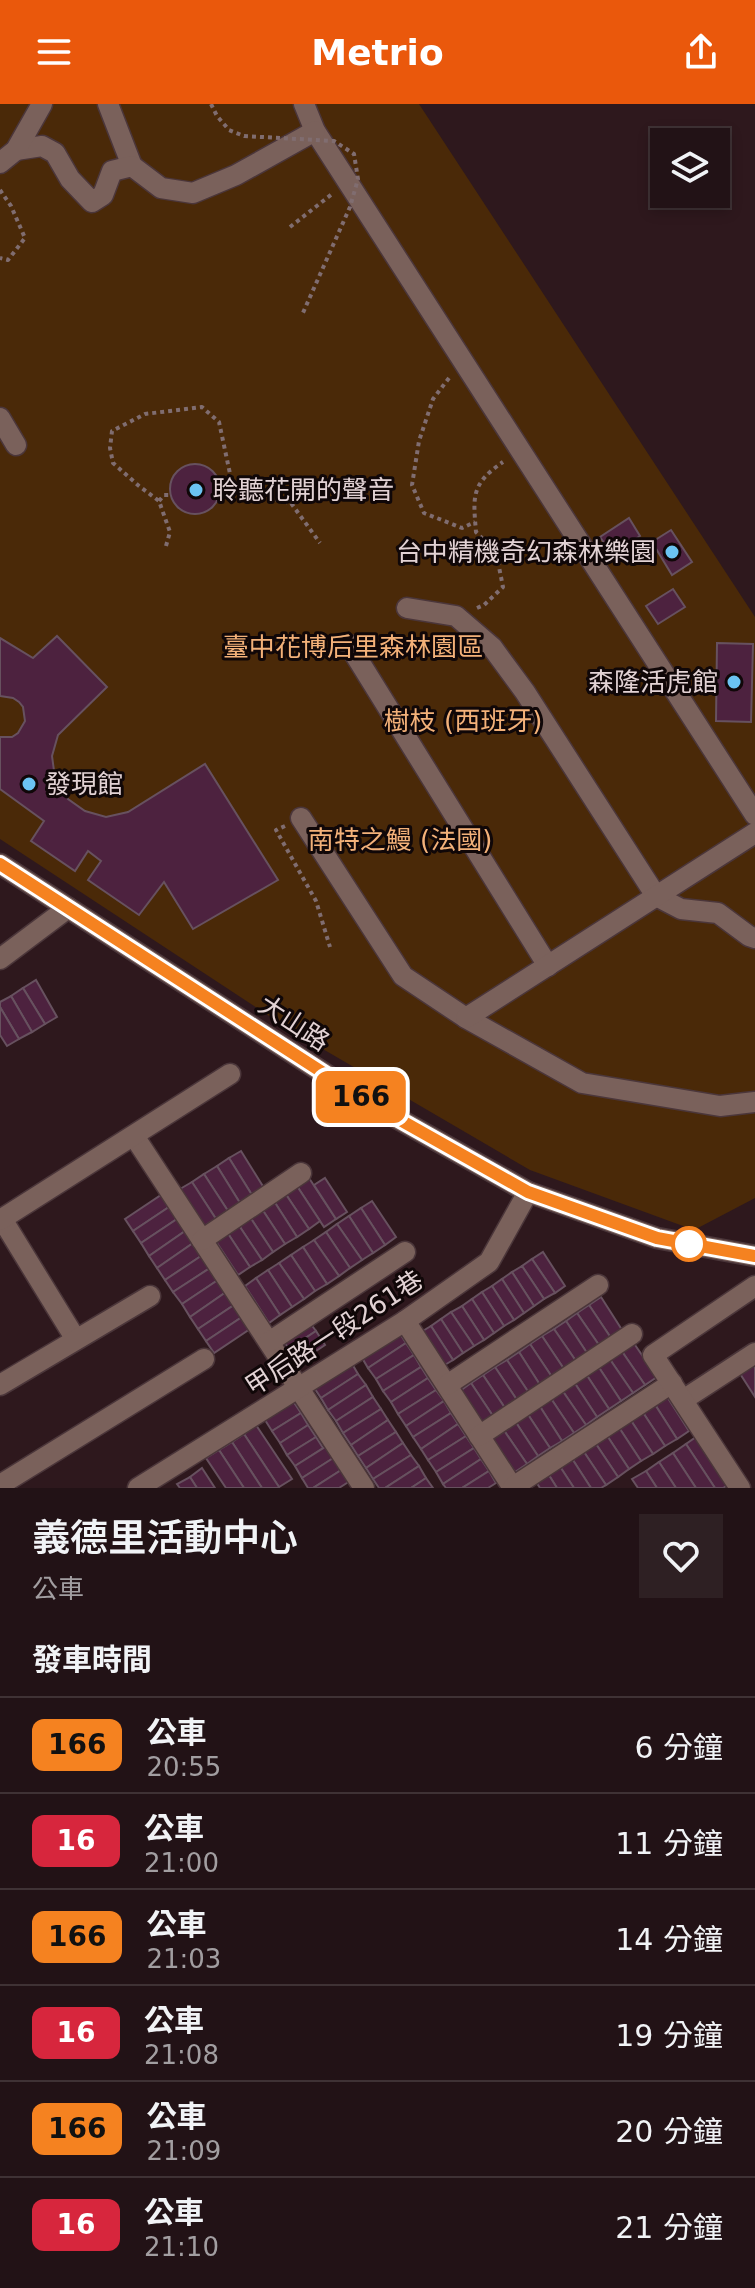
<!DOCTYPE html>
<html lang="zh-TW">
<head>
<meta charset="utf-8">
<style>
  :root { --surface:#221216; --page:#2e2023; --text:#f1f3f6; --muted:#a29ea1; --line:#3f3235; --accent:#ea580c }
  body { margin:0; font-family:"DejaVu Sans","Noto Sans TC",sans-serif; background:var(--page); color:var(--text); height:100vh; display:flex; flex-direction:column; font-size:30px; white-space:nowrap }
  * { box-sizing:border-box; margin:0 }
  p { font-size:26px; color:var(--muted) }
  .icon { flex:none; width:44px; height:44px; fill:none; stroke:currentColor; stroke-width:2; stroke-linecap:round; stroke-linejoin:round }
  .map { position:relative; height:1384px; overflow:hidden }
  .details { display:flex; flex-direction:column; background:var(--surface); flex:1 }
  .details>* { flex:none }
  .badge { padding:0 16px; border-radius:12px; font-size:28px; line-height:52px }
  .controls { position:absolute; left:650px; top:24px; display:grid; gap:16px }
  .controls a { display:grid; place-items:center; width:80px; height:80px; border-radius:0px; background:var(--surface); box-shadow:0 4px 12px #0003,0 0 0 2px var(--line); font-size:40px }
  .map>.badge { position:absolute; translate:-50% -50%; box-shadow:0 0 0 4px #fff }
  h2 { padding:0 32px; font-size:30px; line-height:72px }
  .round { display:grid; place-items:center; flex:none; width:84px; height:84px; border-radius:0px; background:var(--page) }
  .head { display:flex; align-items:center; justify-content:space-between; height:136px; padding:0 32px }
  h1 { font-size:38px; font-weight:600; line-height:60px }
  ul { padding:0; list-style:none }
  li { display:flex; align-items:center; gap:24px; height:96px; padding:0 32px; border-top:2px solid var(--line) }
  li div { flex:1 }
  li b { display:block; font-size:30px }
  li em { font-style:normal }
  li .badge { min-width:88px; font-weight:700; text-align:center }
  header { display:flex; justify-content:space-between; align-items:center; height:104px; padding:0 32px; background:var(--accent); color:#fff; font-size:36px; font-weight:600 }
  .map>svg:first-child { display:block }
</style>
</head>
<body>
<header><svg class="icon" aria-label="menu" viewBox="0 0 24 24"><path d="M4 6h16M4 12h16M4 18h16"/></svg>Metrio<svg class="icon" aria-label="share" viewBox="0 0 24 24"><path d="M12 15V3M7 8l5-5 5 5M5 13v7h14v-7"/></svg></header>
<div class="map">
<svg width="755" height="1384" viewBox="0 0 755 1384">
  <rect width="100%" height="100%" fill="#2e181d"/>
  <path fill="#4a2908" d="M0,0H419L755,513V1094L694,1126L530,1066L292,927L0,735Z"/>
  <g fill="#4d223f" stroke="#67515f" stroke-width="2">
    <circle cx="195" cy="385" r="25"/>
    <path d="M629,414L640,432L612,450L600,433Z"/>
    <path d="M671,426L692,458L672,471L652,438Z"/>
    <path d="M673,485L685,503L658,520L646,502Z"/>
    <path d="M57,532L107,583L58,631L52,652L55,674L68,695L85,707L106,713L128,708L205,660L278,776L193,825L164,778L139,811L88,776L101,757L88,747L75,767L31,737L44,717L0,685V633H12L18,629L25,617L23,603L19,598L13,594L0,592V534L33,554Z"/>
    <path d="M717,539L753,540L751,618L716,617Z"/>
    <path d="M36,876L57,913L45,920L23,884Z"/>
    <path d="M23,884L45,920L32,928L11,892Z"/>
    <path d="M11,892L32,928L19,935L0,903V898Z"/>
    <path d="M0,903L19,935L7,942L0,931Z"/>
    <path d="M241,1047L264,1084L252,1091L229,1054Z"/>
    <path d="M229,1054L252,1091L240,1099L217,1062Z"/>
    <path d="M217,1062L240,1099L228,1107L204,1070Z"/>
    <path d="M204,1070L228,1107L216,1115L192,1078Z"/>
    <path d="M307,1071L336,1115L324,1123L295,1079Z"/>
    <path d="M325,1074L347,1108L336,1115L314,1081Z"/>
    <path d="M192,1078L216,1115L204,1122L180,1085Z"/>
    <path d="M295,1079L320,1117L309,1125L283,1086Z"/>
    <path d="M283,1086L309,1125L297,1133L272,1094Z"/>
    <path d="M164,1089L172,1101L133,1127L125,1115Z"/>
    <path d="M272,1094L297,1133L285,1140L260,1102Z"/>
    <path d="M372,1097L396,1133L385,1141L361,1104Z"/>
    <path d="M172,1101L180,1113L141,1139L133,1127Z"/>
    <path d="M260,1102L285,1140L273,1148L248,1110Z"/>
    <path d="M361,1104L385,1141L373,1149L349,1112Z"/>
    <path d="M248,1110L273,1148L262,1156L236,1117Z"/>
    <path d="M349,1112L373,1149L362,1156L337,1120Z"/>
    <path d="M180,1113L188,1125L149,1152L141,1139Z"/>
    <path d="M236,1117L262,1156L250,1163L225,1125Z"/>
    <path d="M337,1120L362,1156L350,1164L326,1128Z"/>
    <path d="M188,1125L196,1137L157,1164L149,1152Z"/>
    <path d="M225,1125L250,1163L238,1171L213,1133Z"/>
    <path d="M326,1128L350,1164L339,1172L314,1136Z"/>
    <path d="M314,1136L339,1172L327,1180L303,1143Z"/>
    <path d="M196,1137L204,1150L165,1176L157,1164Z"/>
    <path d="M303,1143L327,1180L315,1187L291,1151Z"/>
    <path d="M543,1148L565,1182L555,1189L532,1155Z"/>
    <path d="M204,1150L213,1162L173,1188L165,1176Z"/>
    <path d="M291,1151L315,1187L304,1195L279,1159Z"/>
    <path d="M532,1155L555,1189L544,1195L522,1162Z"/>
    <path d="M279,1159L304,1195L292,1203L268,1166Z"/>
    <path d="M213,1162L221,1174L182,1200L173,1188Z"/>
    <path d="M522,1162L544,1195L534,1202L512,1168Z"/>
    <path d="M268,1166L292,1203L280,1211L256,1174Z"/>
    <path d="M512,1168L534,1202L524,1209L502,1175Z"/>
    <path d="M221,1174L229,1186L190,1213L182,1200Z"/>
    <path d="M256,1174L280,1211L269,1219L245,1182Z"/>
    <path d="M502,1175L524,1209L514,1216L492,1182Z"/>
    <path d="M492,1182L514,1216L504,1222L482,1188Z"/>
    <path d="M229,1186L237,1199L198,1225L190,1213Z"/>
    <path d="M482,1188L504,1222L494,1229L472,1195Z"/>
    <path d="M601,1193L624,1229L613,1237L589,1201Z"/>
    <path d="M472,1195L494,1229L484,1236L462,1202Z"/>
    <path d="M237,1199L245,1211L206,1237L198,1225Z"/>
    <path d="M589,1201L613,1237L601,1244L577,1209Z"/>
    <path d="M462,1202L484,1236L474,1242L451,1208Z"/>
    <path d="M451,1208L474,1242L463,1249L441,1215Z"/>
    <path d="M577,1209L601,1244L589,1252L566,1217Z"/>
    <path d="M245,1211L253,1223L214,1249L206,1237Z"/>
    <path d="M307,1215L316,1227L289,1245L281,1233Z"/>
    <path d="M441,1215L463,1249L453,1256L431,1222Z"/>
    <path d="M566,1217L589,1252L578,1260L554,1225Z"/>
    <path d="M431,1222L453,1256L443,1262L421,1228Z"/>
    <path d="M554,1225L578,1260L566,1268L542,1232Z"/>
    <path d="M316,1227L325,1241L298,1259L289,1245Z"/>
    <path d="M399,1228L406,1239L368,1264L361,1252Z"/>
    <path d="M542,1232L566,1268L554,1276L530,1240Z"/>
    <path d="M633,1238L657,1273L645,1281L621,1246Z"/>
    <path d="M406,1239L414,1251L376,1275L368,1264Z"/>
    <path d="M530,1240L554,1276L542,1284L519,1248Z"/>
    <path d="M621,1246L645,1281L633,1289L609,1254Z"/>
    <path d="M519,1248L542,1284L531,1292L507,1256Z"/>
    <path d="M414,1251L421,1263L383,1287L376,1275Z"/>
    <path d="M609,1254L633,1289L621,1297L598,1262Z"/>
    <path d="M507,1256L531,1292L519,1299L495,1263Z"/>
    <path d="M351,1258L358,1270L321,1294L313,1282Z"/>
    <path d="M755,1259V1293L739,1268Z"/>
    <path d="M598,1262L621,1297L609,1305L586,1270Z"/>
    <path d="M421,1263L428,1274L391,1298L383,1287Z"/>
    <path d="M495,1263L519,1299L507,1307L483,1271Z"/>
    <path d="M358,1270L366,1281L328,1306L321,1294Z"/>
    <path d="M586,1270L609,1305L597,1313L574,1278Z"/>
    <path d="M483,1271L507,1307L495,1315L471,1279Z"/>
    <path d="M428,1274L436,1286L398,1310L391,1298Z"/>
    <path d="M574,1278L597,1313L586,1321L562,1286Z"/>
    <path d="M471,1279L495,1315L484,1323L460,1287Z"/>
    <path d="M366,1281L373,1293L336,1317L328,1306Z"/>
    <path d="M436,1286L444,1297L406,1322L398,1310Z"/>
    <path d="M562,1286L586,1321L574,1329L550,1293Z"/>
    <path d="M666,1291L689,1327L677,1335L654,1299Z"/>
    <path d="M373,1293L381,1305L343,1329L336,1317Z"/>
    <path d="M550,1293L574,1329L562,1337L539,1301Z"/>
    <path d="M293,1297L301,1309L272,1327L265,1316Z"/>
    <path d="M444,1297L451,1309L413,1333L406,1322Z"/>
    <path d="M654,1299L677,1335L665,1342L642,1307Z"/>
    <path d="M539,1301L562,1337L550,1344L527,1309Z"/>
    <path d="M381,1305L388,1316L351,1341L343,1329Z"/>
    <path d="M642,1307L665,1342L653,1350L630,1315Z"/>
    <path d="M301,1309L308,1321L280,1339L272,1327Z"/>
    <path d="M451,1309L458,1320L421,1345L413,1333Z"/>
    <path d="M527,1309L550,1344L538,1352L515,1317Z"/>
    <path d="M630,1315L653,1350L641,1357L618,1322Z"/>
    <path d="M388,1316L396,1328L358,1352L351,1341Z"/>
    <path d="M515,1317L538,1352L527,1360L503,1325Z"/>
    <path d="M458,1320L466,1332L428,1356L421,1345Z"/>
    <path d="M256,1321L292,1375L279,1383L244,1330Z"/>
    <path d="M308,1321L316,1333L287,1351L280,1339Z"/>
    <path d="M618,1322L641,1357L629,1365L606,1330Z"/>
    <path d="M503,1325L527,1360L515,1368L491,1333Z"/>
    <path d="M396,1328L403,1339L366,1364L358,1352Z"/>
    <path d="M244,1330L279,1383L278,1384H262L232,1338Z"/>
    <path d="M606,1330L629,1365L618,1373L594,1337Z"/>
    <path d="M466,1332L474,1344L436,1368L428,1356Z"/>
    <path d="M316,1333L323,1344L295,1362L287,1351Z"/>
    <path d="M696,1333L728,1381L723,1384H715L686,1340Z"/>
    <path d="M594,1337L618,1373L606,1381L582,1345Z"/>
    <path d="M232,1338L262,1384H244L219,1346Z"/>
    <path d="M403,1339L411,1351L373,1375L366,1364Z"/>
    <path d="M330,1340L338,1351L302,1374L295,1362Z"/>
    <path d="M686,1340L715,1384H696L673,1349Z"/>
    <path d="M474,1344L481,1355L443,1380L436,1368Z"/>
    <path d="M582,1345L606,1381L601,1384H591L571,1353Z"/>
    <path d="M219,1346L244,1384H226L206,1354Z"/>
    <path d="M673,1349L696,1384H676L659,1358Z"/>
    <path d="M338,1351L346,1363L313,1384H308L302,1374Z"/>
    <path d="M411,1351L419,1362L385,1384H379L373,1375Z"/>
    <path d="M571,1353L591,1384H574L559,1361Z"/>
    <path d="M481,1355L489,1367L462,1384H446L443,1380Z"/>
    <path d="M659,1358L676,1384H657L646,1367Z"/>
    <path d="M559,1361L574,1384H557L547,1368Z"/>
    <path d="M419,1362L426,1374L411,1384H385Z"/>
    <path d="M346,1363L353,1375L339,1384H313Z"/>
    <path d="M202,1364L215,1384H197L190,1373Z"/>
    <path d="M489,1367L496,1379L488,1384H462Z"/>
    <path d="M646,1367L657,1384H638L632,1375Z"/>
    <path d="M547,1368L557,1384H540L535,1376Z"/>
    <path d="M190,1373L197,1384H180L177,1380Z"/>
    <path d="M426,1374L433,1384H411Z"/>
  </g>
  <g fill="none" stroke-linecap="round" stroke-linejoin="round">
    <defs>
      <g id="minor">
        <path d="M108,0L132,62"/>
        <path d="M304,0L315,27L755,711"/>
        <path d="M16,46L42,42L55,49L70,75L92,98L103,91L112,67L132,62L161,84L193,89L236,71L315,27"/>
        <path d="M0,59L16,46L42,0"/>
        <path d="M0,314L16,341"/>
        <path d="M407,504L456,512L492,543L525,588L656,792L681,805L718,809L749,832L755,834"/>
        <path d="M349,541L548,862"/>
        <path d="M301,714L403,872L466,914L582,979L720,1002L755,998"/>
        <path d="M0,760L370,999L528,1088L657,1134L755,1152"/>
        <path d="M0,855L68,804"/>
        <path d="M466,914L755,729"/>
        <path d="M134,1032L364,1384"/>
        <path d="M2,1115L75,1234"/>
        <path d="M0,1116L230,970"/>
        <path d="M202,1136L301,1069"/>
        <path d="M405,1217L513,1384"/>
        <path d="M269,1238L405,1148"/>
        <path d="M0,1281L150,1192"/>
        <path d="M447,1281L598,1181"/>
        <path d="M683,1296L755,1249"/>
        <path d="M479,1332L632,1230"/>
        <path d="M0,1381L204,1255"/>
        <path d="M513,1383L672,1279"/>
        <path d="M138,1384L405,1217L489,1158L528,1088"/>
        <path d="M740,1384L653,1251L755,1182"/>
      </g>
    </defs>
    <use href="#minor" stroke="#4b363a" stroke-width="23"/>
    <g stroke="#806d70" stroke-width="4" stroke-dasharray="4 4" stroke-linecap="butt">
      <path d="M0,86L11,102L25,134L8,156L0,154"/>
      <path d="M290,123L332,90"/>
      <path d="M449,274L433,295L419,337L412,381L424,409L462,424L475,418"/>
      <path d="M220,384H227L232,379"/>
      <path d="M159,397L164,391H171"/>
      <path d="M166,442L170,428L159,397L139,382L113,359L110,344L112,327L145,310L202,303L219,318L232,379L247,392L269,394L291,399L320,439"/>
      <path d="M477,504L484,501L503,483L496,448L476,428C473,392 471,380 503,358"/>
      <path d="M285,722L276,726L316,797L330,843"/>
    </g>
    <use href="#minor" stroke="#7a615b" stroke-width="20"/>
    <path stroke="#806d70" stroke-width="4" stroke-dasharray="4 4" stroke-linecap="butt" d="M211,0L217,12L229,26L244,32L334,37L354,50L358,75L350,103L302,211"/>
  </g>
  <g fill="none" stroke-linecap="round" stroke-linejoin="round">
    <defs>
      <path id="line" d="M0,760L370,999L528,1088L657,1134L755,1152"/>
    </defs>
    <use href="#line" stroke="#fff" stroke-width="18"/>
    <use href="#line" stroke="#f58220" stroke-width="12"/>
  </g>
  <g fill="#6bc3f2" stroke="#100708" stroke-width="3">
    <circle cx="196" cy="386" r="8"/>
    <circle cx="672" cy="448" r="8"/>
    <circle cx="734" cy="578" r="8"/>
    <circle cx="29" cy="680" r="8"/>
  </g>
  <circle fill="#fff" stroke="#f58220" stroke-width="4" cx="689" cy="1140" r="16"/>
  <g text-anchor="middle" stroke-width="6" stroke-linejoin="round" paint-order="stroke">
    <g font-size="26" fill="#e2d2d4" stroke="#100708" text-anchor="start">
      <text x="212" y="395">聆聽花開的聲音</text>
      <text x="656" y="457" text-anchor="end">台中精機奇幻森林樂園</text>
      <text x="718" y="587" text-anchor="end">森隆活虎館</text>
      <text x="45" y="689">發現館</text>
    </g>
    <g font-size="26" fill="#f3b179" stroke="#100708">
      <text x="353" y="552">臺中花博后里森林園區</text>
      <text x="463" y="626">樹枝 (西班牙)</text>
      <text x="400" y="745">南特之鰻 (法國)</text>
    </g>
    <g font-size="26" fill="#e2d2d4" stroke="#100708">
      <text transform="translate(294 919) rotate(33)" y="9">大山路</text>
      <text transform="translate(334 1229) rotate(-33)" y="9">甲后路一段261巷</text>
    </g>
  </g>
</svg>
<div class="controls">
<a><svg class="icon" aria-label="layers" viewBox="0 0 24 24"><path d="M12 4l9 5-9 5-9-5zM3 14l9 5 9-5"/></svg></a>
</div>
<b class="badge" style="left:361px;top:993px;background:#f58220;color:#111">166</b>
</div>
<section class="details">
<div class="head"><div><h1>義德里活動中心</h1><p>公車</p></div><a class="round"><svg class="icon" aria-label="heart" viewBox="0 0 24 24"><path d="M12 20l-8-8c-3-5 5-10 8-4 3-6 11-1 8 4z"/></svg></a></div>
<h2>發車時間</h2>
<ul>
<li><span class="badge" style="background:#f58220;color:#111">166</span><div><b>公車</b><p>20:55</p></div><em>6 分鐘</em></li>
<li><span class="badge" style="background:#d7263d;color:#fff">16</span><div><b>公車</b><p>21:00</p></div><em>11 分鐘</em></li>
<li><span class="badge" style="background:#f58220;color:#111">166</span><div><b>公車</b><p>21:03</p></div><em>14 分鐘</em></li>
<li><span class="badge" style="background:#d7263d;color:#fff">16</span><div><b>公車</b><p>21:08</p></div><em>19 分鐘</em></li>
<li><span class="badge" style="background:#f58220;color:#111">166</span><div><b>公車</b><p>21:09</p></div><em>20 分鐘</em></li>
<li><span class="badge" style="background:#d7263d;color:#fff">16</span><div><b>公車</b><p>21:10</p></div><em>21 分鐘</em></li>
</ul>
</section>
</body>
</html>
